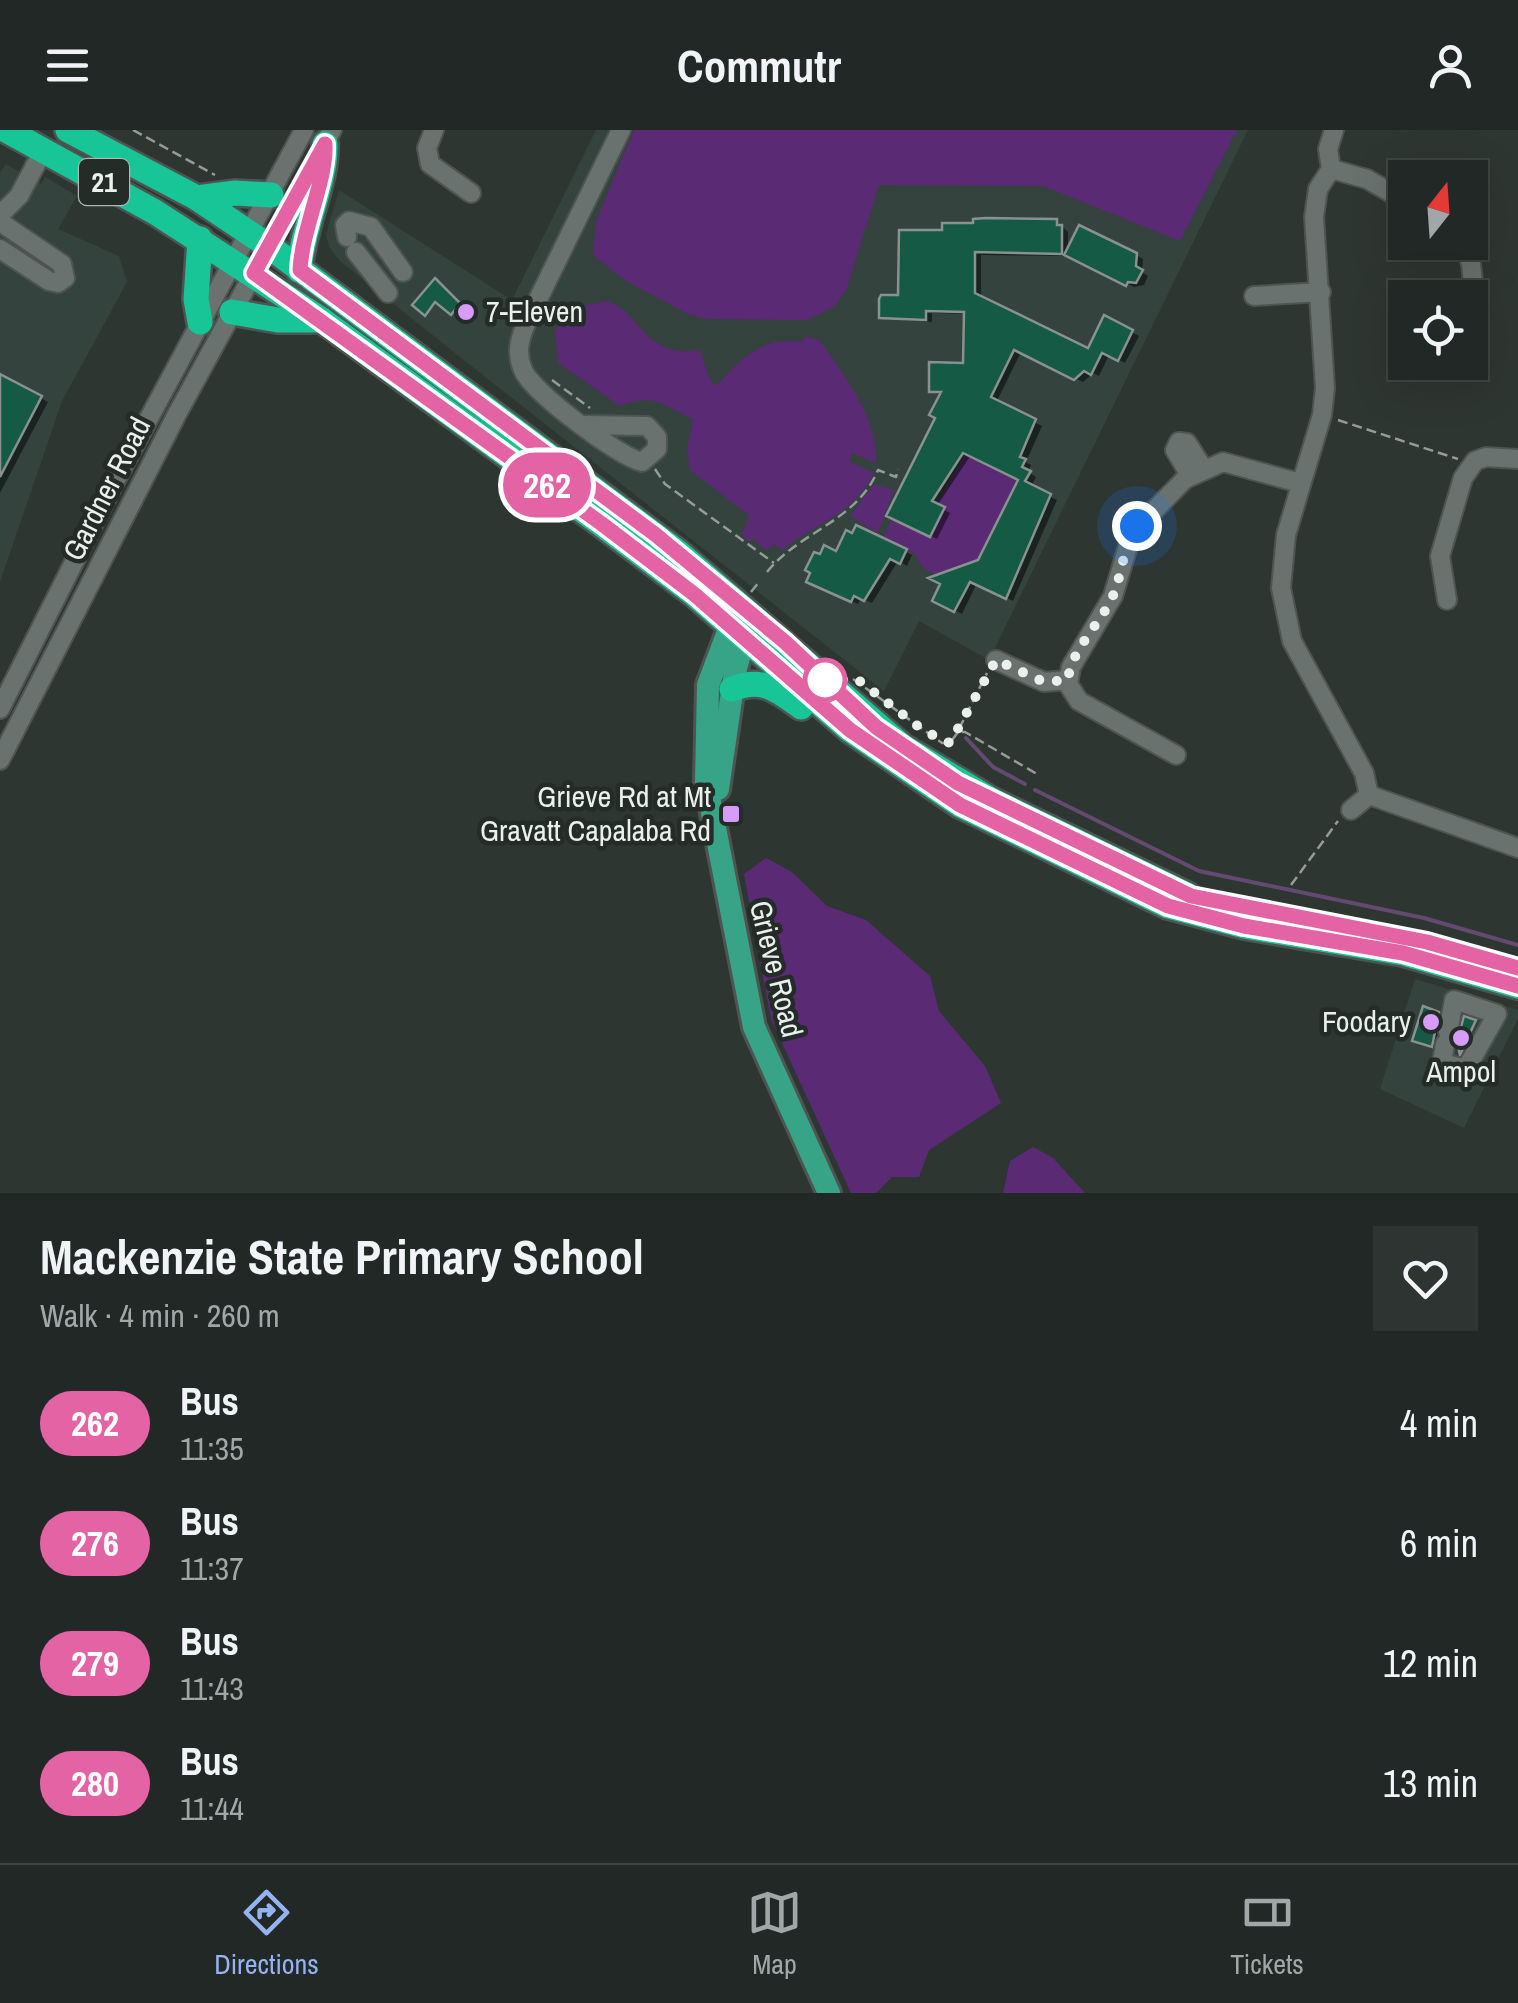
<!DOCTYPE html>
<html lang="en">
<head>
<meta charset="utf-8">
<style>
  :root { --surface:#222826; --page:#2e3432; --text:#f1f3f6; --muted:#a2a6a7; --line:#3f4443; --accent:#95b2f1 }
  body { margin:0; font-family:"Archivo Narrow",sans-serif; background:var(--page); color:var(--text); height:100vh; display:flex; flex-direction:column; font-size:38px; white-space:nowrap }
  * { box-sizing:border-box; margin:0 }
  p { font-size:32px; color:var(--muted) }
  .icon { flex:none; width:55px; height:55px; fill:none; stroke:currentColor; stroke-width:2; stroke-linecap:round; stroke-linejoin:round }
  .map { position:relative; height:1063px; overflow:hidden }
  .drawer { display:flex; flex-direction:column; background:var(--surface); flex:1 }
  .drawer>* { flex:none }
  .badge { padding:0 20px; border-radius:32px; font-size:35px; line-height:65px }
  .needle { width:65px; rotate:17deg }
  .fabs { position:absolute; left:1388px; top:30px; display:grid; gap:20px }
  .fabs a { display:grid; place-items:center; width:100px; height:100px; border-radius:0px; background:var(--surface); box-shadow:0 10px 40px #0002,0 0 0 2px var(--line); font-size:50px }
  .you { position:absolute; width:50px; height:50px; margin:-25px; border:8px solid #fff; border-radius:50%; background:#1a73e8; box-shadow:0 0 0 15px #1a73e833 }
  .map>.badge { position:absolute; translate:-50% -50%; box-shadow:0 0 0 5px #fff }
  .round { display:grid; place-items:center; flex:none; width:105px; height:105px; border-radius:0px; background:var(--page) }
  .head { display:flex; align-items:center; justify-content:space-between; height:170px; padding:0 40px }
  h1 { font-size:48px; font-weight:700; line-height:75px }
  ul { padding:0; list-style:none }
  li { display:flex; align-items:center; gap:30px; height:120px; padding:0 40px }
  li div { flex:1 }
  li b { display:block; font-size:38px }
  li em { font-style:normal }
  li .badge { min-width:110px; font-weight:700; text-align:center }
  header { display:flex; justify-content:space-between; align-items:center; height:130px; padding:0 40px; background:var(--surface); font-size:45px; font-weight:700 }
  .dock { display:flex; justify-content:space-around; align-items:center; height:140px; border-top:2px solid var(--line); background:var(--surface); font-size:28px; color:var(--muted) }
  .dock a { display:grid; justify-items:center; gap:5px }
  .dock .on { color:var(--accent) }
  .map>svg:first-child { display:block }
</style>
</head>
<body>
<header><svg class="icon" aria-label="menu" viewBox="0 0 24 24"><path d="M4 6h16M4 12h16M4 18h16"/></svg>Commutr<svg class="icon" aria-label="person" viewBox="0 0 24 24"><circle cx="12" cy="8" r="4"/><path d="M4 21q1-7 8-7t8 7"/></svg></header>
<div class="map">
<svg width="1518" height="1063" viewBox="0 0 1518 1063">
  <rect width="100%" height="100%" fill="#2e3632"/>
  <g fill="#34433d">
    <path d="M596,0H1248L989,530L919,491L884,561L465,231L340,131L329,117L326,104L339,60L512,170Z"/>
    <path d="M6,34L41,54L45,47L77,66L58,99L119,126L127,152L62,271L0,452V43Z"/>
    <path d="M1415,849L1518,880V889L1464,998L1380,959Z"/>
  </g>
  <g fill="#5b2a74">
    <path d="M634,0H1237L1180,111L1043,56L879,55L847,158L835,176L807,190L705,189L688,184L626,151L593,125L596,91Z"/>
    <path d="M607,171C641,181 644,230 700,220L709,248L717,256C739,229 763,205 802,212L805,206L820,210C844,247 879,288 876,333L852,323L849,331L874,343C853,386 816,392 782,420L774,414L767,421L753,409L750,412L742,406L749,385L690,340L687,320L693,289C664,277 656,262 620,276L558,233L555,203L567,179Z"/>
    <path d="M966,324L1018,350L978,430L936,445L922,437L914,423L883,408L892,389L930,407L937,374Z"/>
    <path d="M874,354L894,360L878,403L850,386Z"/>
    <path d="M766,728L792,742L827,776L866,790L930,846L939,881L985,936L1001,973L929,1020L919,1047H892L876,1063H851L771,889L744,744Z"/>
    <path d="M1033,1017L1053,1028L1085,1063H1003L1010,1031Z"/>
  </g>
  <g fill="#0007">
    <path d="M1057,92L1068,102V123L1136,125L1143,129L1142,142L1148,146L1144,155L1134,157L1071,126L981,125V169L1089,222L1106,188L1139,206L1125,233L1109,225L1099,246L1093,243L1083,252L1021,222L996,273L1042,296L1026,332L1031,335L1028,342L1036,347L1031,357L1057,370L1013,471L977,453L962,484L935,470L980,432L1021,350L971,325L937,376L950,383L937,409L890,385L938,287L942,265L931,261L966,236V184L932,183V192L881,187L901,168L945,103Z"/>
    <path d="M0,246L48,272L0,363Z"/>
    <path d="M857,398L912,425L907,436L898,431L872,473L861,468L858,474L816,455Z"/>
    <path d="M1438,884L1445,888L1439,919L1421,914Z"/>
  </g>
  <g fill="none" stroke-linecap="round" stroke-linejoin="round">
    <g stroke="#644a71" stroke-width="4">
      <path d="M966,608L993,637L1025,654"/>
      <path d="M1035,660L1199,741L1424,788L1518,815"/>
    </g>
  </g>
  <g fill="#145a45" stroke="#89928e" stroke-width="2.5">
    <path d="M986,88L1057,89V95H1062V124L975,122V163L1088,218L1104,185L1133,200L1118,231L1102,223L1091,245L1084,241L1074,250L1014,220L991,267L1036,289L1020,327L1026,329L1022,337L1031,341L1025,351L1051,364L1006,469L970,452L954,482L932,471L940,454L928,448L978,430L1018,350L963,323L932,371L945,377L930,407L886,386L935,288L929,285L941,262H929V232L963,233L964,182L926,181V190L879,188V169L881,165H898L899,100H942V93H973V89Z"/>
    <path d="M1079,95L1137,123L1136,136L1143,140L1136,153L1128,152L1126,156L1064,125Z"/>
    <path d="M435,148L460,173L451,185L435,172L425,186L412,175Z"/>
    <path d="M0,244L42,266L0,347Z"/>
    <path d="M856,395L907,419L900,434L890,429L864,471L854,466L851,472L806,452L810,443L805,440L814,422L820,424L824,415L836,421L846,400L852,403Z"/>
    <path d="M1423,876L1439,882L1432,917L1412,911Z"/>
    <path d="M1464,886L1476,890L1460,925L1457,911Z"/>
  </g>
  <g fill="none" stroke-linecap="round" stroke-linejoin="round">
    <defs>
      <g id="minor">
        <path d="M434,0L427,18L430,34L471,63"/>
        <path d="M1334,0L1328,19L1331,39L1318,59L1314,87L1325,258L1322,285L1286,405L1281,458L1292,511L1364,643L1369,665L1518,718"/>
        <path d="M1331,39L1367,49L1405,71"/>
        <path d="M0,85L19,66L44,19"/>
        <path d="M0,92L62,134L65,148L58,153L49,151L0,119"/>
        <path d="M347,107L345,95L349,91L371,97L403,142"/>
        <path d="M1464,112L1471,134L1475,171"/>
        <path d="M356,122L388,163"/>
        <path d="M1254,166L1321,162"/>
        <path d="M584,295L647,296L657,307V319L642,332C619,327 532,262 523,240C516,224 519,210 526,194L621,0"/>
        <path d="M1190,345L1175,320L1179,312L1187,313L1203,338"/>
        <path d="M1447,470L1440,426L1463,348L1475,331L1486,327L1518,329"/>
        <path d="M996,530L1044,552L1068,550"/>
        <path d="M0,579L112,357L304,0"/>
        <path d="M1176,625L1079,571L1068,554L1071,537L1113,466L1132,403L1185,349L1223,332L1300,353"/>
        <path d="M0,630L177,284L332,0"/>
        <path d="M1351,680L1369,665"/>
        <path d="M1445,914L1442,933L1466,939L1497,884L1454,870L1448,902"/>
      </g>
      <g id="major">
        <path d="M737,478L708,555L706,652L754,897L829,1063"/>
        <path d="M718,659L735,542L748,494"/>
      </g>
      <g id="highway">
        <path d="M6,0L155,82L322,190L601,394L694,464L850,600L960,675L1168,776L1244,796L1403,823L1518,856"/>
        <path d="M68,0L197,68L270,117L679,423L903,617L993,671L1187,765"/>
        <path d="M197,68L235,63L271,65"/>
        <path d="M200,109L196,169L200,192"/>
        <path d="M299,140C302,99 327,49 325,14"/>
        <path d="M232,182L278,190H322"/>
        <path d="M732,559C762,547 776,559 801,577"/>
      </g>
    </defs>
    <use href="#minor" stroke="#4d5451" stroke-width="22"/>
    <use href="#major" stroke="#4d5451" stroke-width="28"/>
    <use href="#highway" stroke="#4d5451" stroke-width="30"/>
    <g stroke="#959b98" stroke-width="2.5" stroke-dasharray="10 5" stroke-linecap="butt">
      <path d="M133,0L215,45"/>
      <path d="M552,250L590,278"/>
      <path d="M1338,290L1458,329"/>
      <path d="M655,339L665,354L774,433"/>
      <path d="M767,442C800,401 856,392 878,340L896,347L898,339"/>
      <path d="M751,462L759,452"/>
      <path d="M853,549L942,613H950L958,602H965L1037,644"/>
      <path d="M959,599L987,543"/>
      <path d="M1291,755L1338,691"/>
    </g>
    <use href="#minor" stroke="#69726e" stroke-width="18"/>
    <use href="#major" stroke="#38a487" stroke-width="22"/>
    <use href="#highway" stroke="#17c597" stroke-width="25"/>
  </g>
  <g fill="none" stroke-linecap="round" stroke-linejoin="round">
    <defs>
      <path id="line" d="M1518,838L1427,812L1191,766L958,653L876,597L785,512L656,405L300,140C302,99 327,49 325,14L254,143L602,394L694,464L850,600L960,675L1168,776L1244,796L1403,823L1518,856"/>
    </defs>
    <use href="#line" stroke="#fff" stroke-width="22"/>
    <use href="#line" stroke="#e463a4" stroke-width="15"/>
    <path stroke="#ebf0ee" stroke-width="10" stroke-dasharray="0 18" d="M825,550L857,549L924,601L950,613L996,530L1044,552L1068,550C1071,521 1097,497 1110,472C1123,447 1121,420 1137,396"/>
  </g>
  <g fill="#d79bf9" stroke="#242c28" stroke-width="4">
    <circle cx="466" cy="182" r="10"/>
    <rect x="721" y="674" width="20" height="20" rx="5"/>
    <circle cx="1431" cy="892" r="10"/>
    <circle cx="1461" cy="908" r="10"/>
  </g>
  <circle fill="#fff" stroke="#e463a4" stroke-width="5" cx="825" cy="550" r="20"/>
  <g text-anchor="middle" stroke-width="9" stroke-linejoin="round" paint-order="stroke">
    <rect fill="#242c28" stroke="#afb5b3" stroke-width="2.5" x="79" y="29" width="50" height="46" rx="8"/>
    <g font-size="28" font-weight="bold" fill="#ebf0ee">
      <text x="104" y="62">21</text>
    </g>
    <g font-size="30" fill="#ebf0ee" stroke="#242c28" text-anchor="end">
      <text x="486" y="192" text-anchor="start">7-Eleven</text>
      <text x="711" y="677">Grieve Rd at Mt<tspan x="711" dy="34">Gravatt Capalaba Rd</tspan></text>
      <text x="1411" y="902">Foodary</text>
      <text x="1461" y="952" text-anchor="middle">Ampol</text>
    </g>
    <g font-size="30" fill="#ebf0ee" stroke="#242c28">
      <text transform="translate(107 359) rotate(-63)" y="10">Gardner Road</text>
      <text transform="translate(776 839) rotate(76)" y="10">Grieve Road</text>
    </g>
  </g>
</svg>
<div class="fabs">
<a><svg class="needle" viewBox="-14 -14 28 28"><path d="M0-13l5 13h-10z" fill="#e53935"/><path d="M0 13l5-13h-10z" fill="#a2a6a7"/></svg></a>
<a><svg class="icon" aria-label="locate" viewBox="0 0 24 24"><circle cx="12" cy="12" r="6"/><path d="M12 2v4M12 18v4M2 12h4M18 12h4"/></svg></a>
</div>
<div class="you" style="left:1137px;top:396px"></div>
<b class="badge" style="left:547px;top:355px;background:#e463a4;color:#fff">262</b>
</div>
<section class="drawer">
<div class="head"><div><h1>Mackenzie State Primary School</h1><p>Walk · 4 min · 260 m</p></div><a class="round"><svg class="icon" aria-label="heart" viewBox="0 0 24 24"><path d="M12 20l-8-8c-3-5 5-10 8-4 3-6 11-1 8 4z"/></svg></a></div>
<ul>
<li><span class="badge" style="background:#e463a4;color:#fff">262</span><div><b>Bus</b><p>11:35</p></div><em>4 min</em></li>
<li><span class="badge" style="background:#e463a4;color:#fff">276</span><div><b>Bus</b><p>11:37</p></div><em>6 min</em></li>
<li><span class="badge" style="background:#e463a4;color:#fff">279</span><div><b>Bus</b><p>11:43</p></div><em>12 min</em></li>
<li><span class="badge" style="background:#e463a4;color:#fff">280</span><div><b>Bus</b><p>11:44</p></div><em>13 min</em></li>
</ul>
</section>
<nav class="dock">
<a class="on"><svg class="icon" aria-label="directions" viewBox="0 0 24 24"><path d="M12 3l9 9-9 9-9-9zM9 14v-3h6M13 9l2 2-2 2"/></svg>Directions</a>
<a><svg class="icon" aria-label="map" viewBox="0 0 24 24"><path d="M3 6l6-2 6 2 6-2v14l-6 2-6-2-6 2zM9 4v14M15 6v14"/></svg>Map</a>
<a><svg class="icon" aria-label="tickets" viewBox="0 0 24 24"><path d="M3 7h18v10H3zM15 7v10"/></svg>Tickets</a>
</nav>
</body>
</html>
